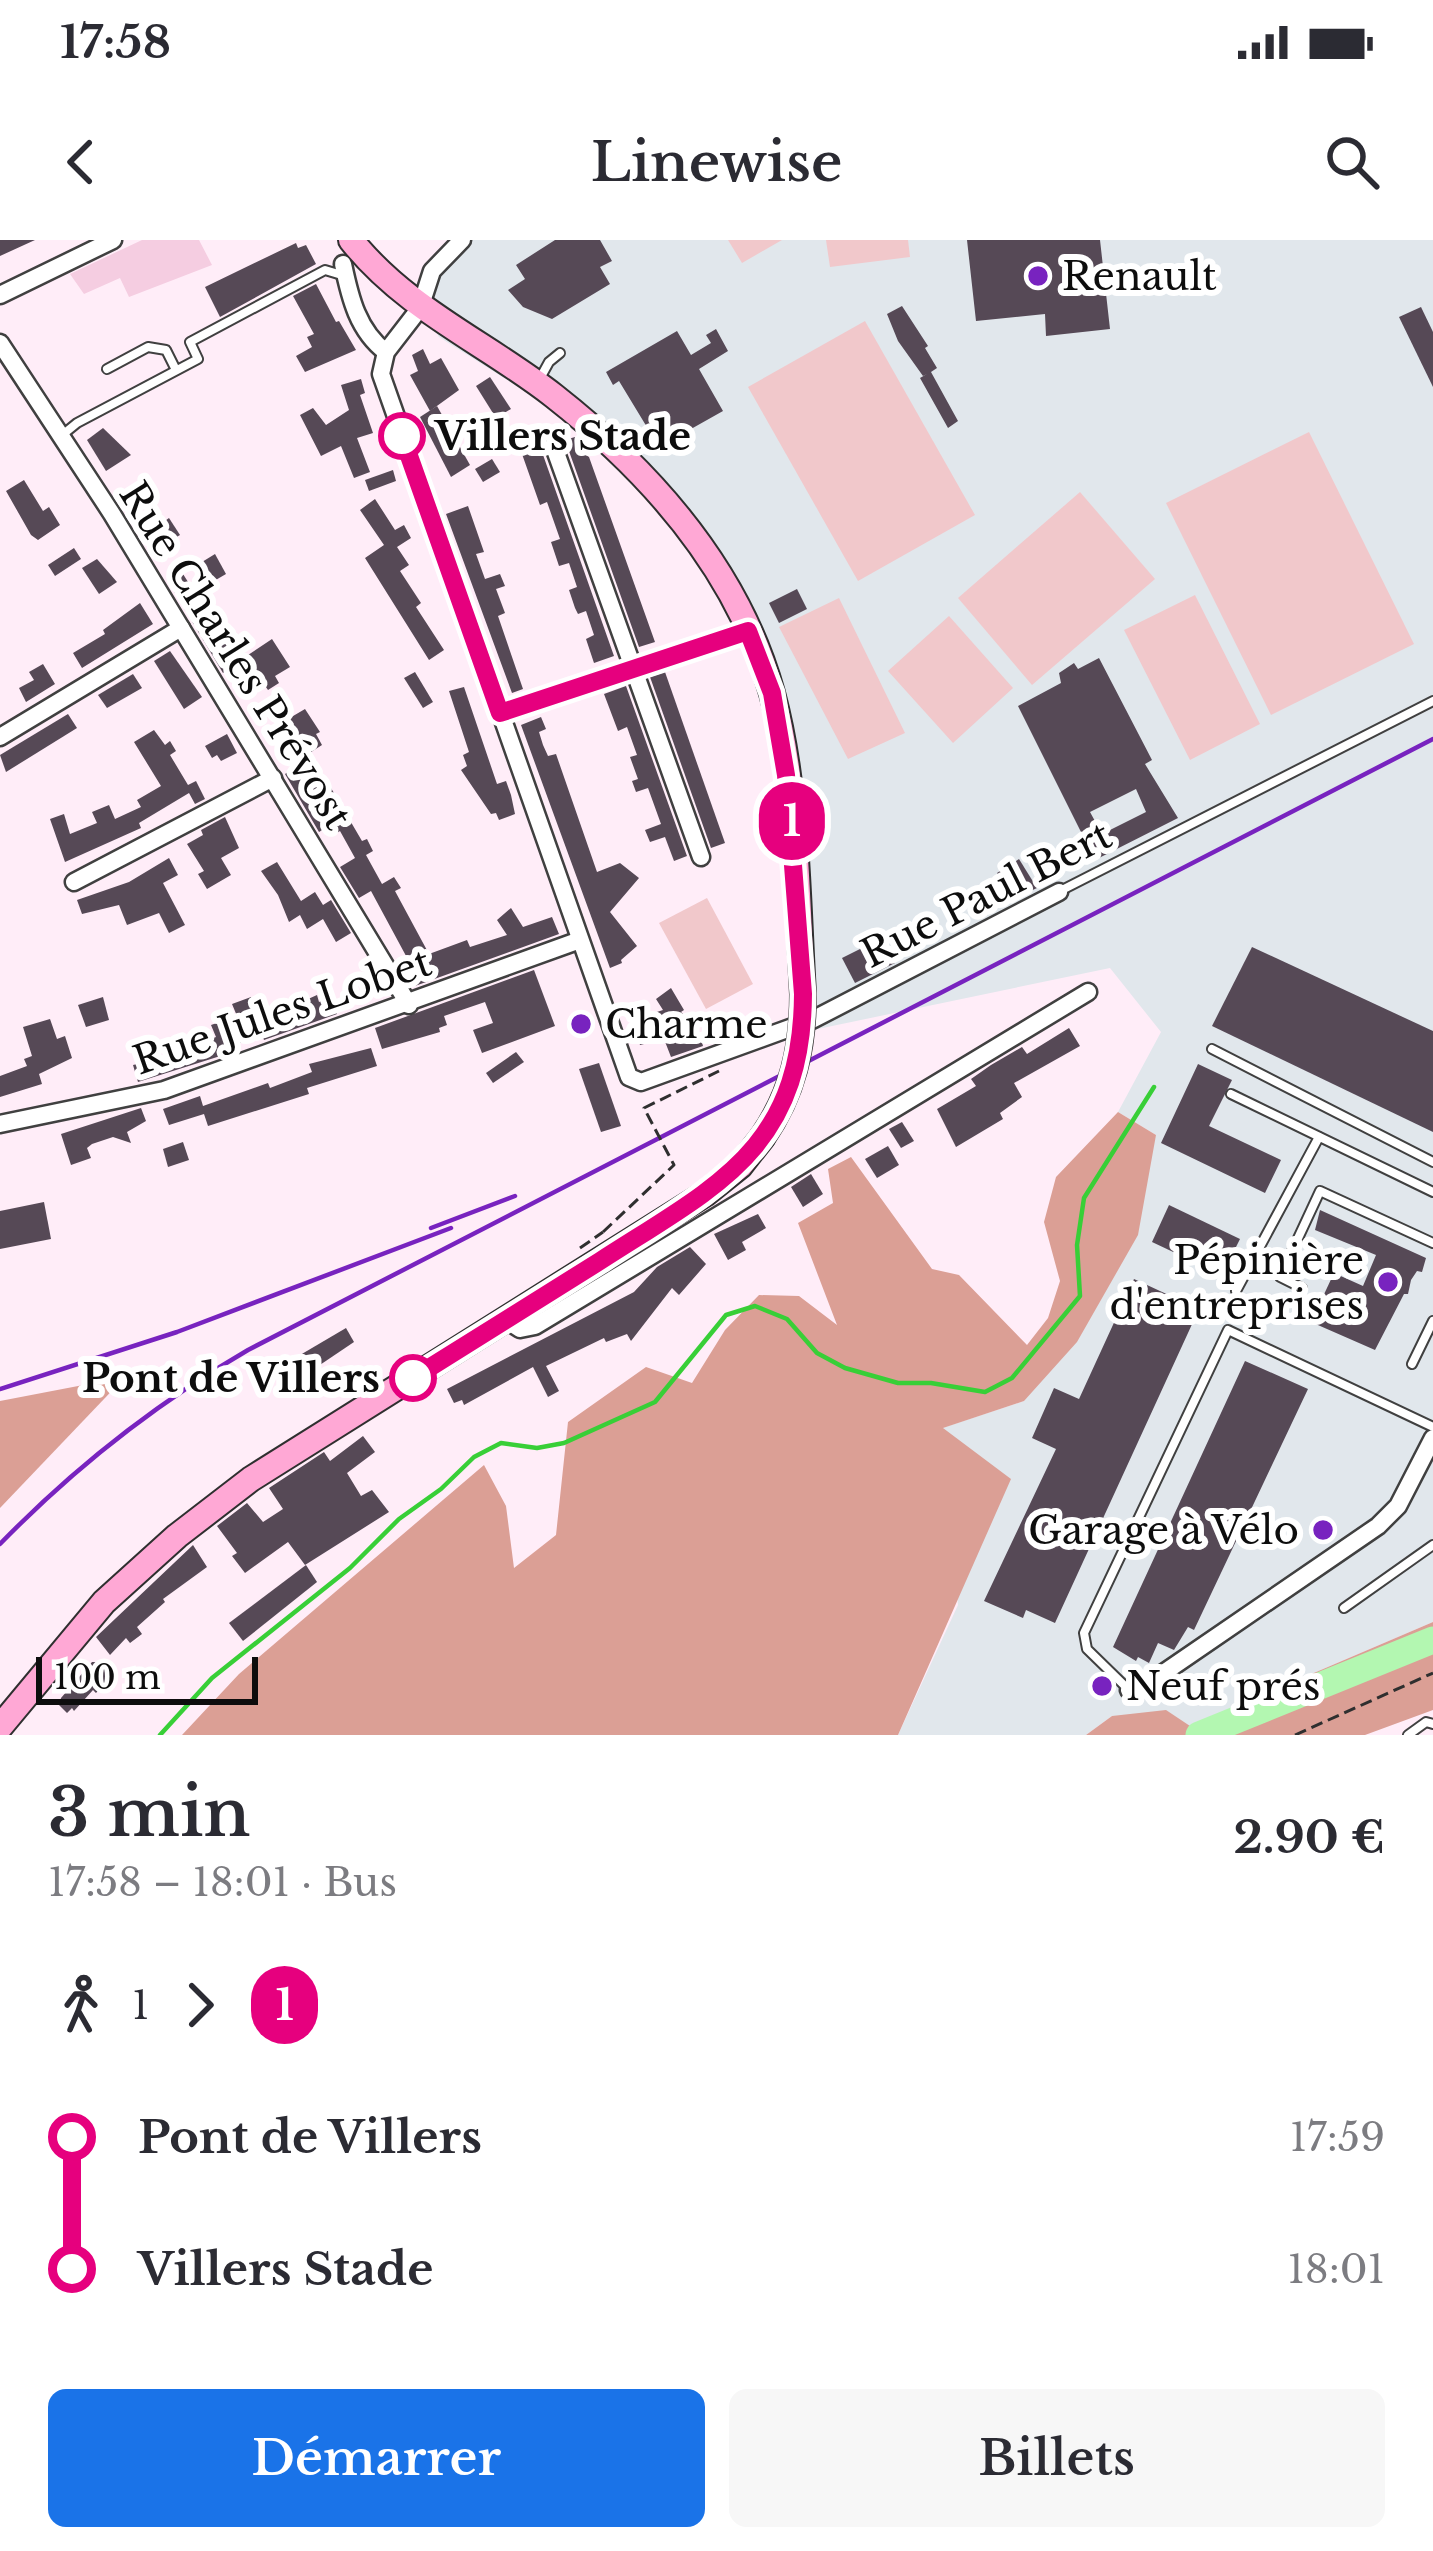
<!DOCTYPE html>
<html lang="fr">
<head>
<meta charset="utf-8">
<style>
  :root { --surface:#fff; --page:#f7f7f7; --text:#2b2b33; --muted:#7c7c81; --accent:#1a73e8 }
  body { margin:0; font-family:"Libre Baskerville",serif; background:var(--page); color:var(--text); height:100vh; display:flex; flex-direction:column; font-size:45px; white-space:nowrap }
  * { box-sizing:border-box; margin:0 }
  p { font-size:39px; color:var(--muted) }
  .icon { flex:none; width:66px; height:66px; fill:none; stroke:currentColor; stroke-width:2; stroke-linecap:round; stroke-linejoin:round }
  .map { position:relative; height:1495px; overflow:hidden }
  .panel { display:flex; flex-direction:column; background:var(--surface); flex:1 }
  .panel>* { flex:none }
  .badge { padding:0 24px; border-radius:39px; font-size:42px; line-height:78px }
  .scale { position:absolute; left:36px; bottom:30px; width:222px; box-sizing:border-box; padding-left:12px; border:6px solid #0d0d0d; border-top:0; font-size:33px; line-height:42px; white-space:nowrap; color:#0d0d0d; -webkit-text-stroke:9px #fff; paint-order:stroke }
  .map>.badge { position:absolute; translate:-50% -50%; box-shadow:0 0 0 6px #fff }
  .legs { display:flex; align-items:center; gap:18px; height:132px; padding:0 48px; font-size:39px }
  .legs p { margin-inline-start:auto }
  .overview { display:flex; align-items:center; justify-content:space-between; height:204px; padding:0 48px }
  h1 { font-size:66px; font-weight:600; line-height:90px }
  .cta { display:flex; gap:24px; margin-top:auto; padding:24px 48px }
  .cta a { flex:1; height:138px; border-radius:18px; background:var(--accent); color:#fff; font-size:48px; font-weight:600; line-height:138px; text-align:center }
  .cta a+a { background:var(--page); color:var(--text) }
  ul { padding:0 48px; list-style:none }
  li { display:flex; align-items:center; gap:42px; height:132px; font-size:45px }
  li i { display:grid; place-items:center; width:18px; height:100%; margin:0 15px; background:currentColor }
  li i::after { content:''; width:30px; height:30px; margin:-15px; border:9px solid; border-radius:50%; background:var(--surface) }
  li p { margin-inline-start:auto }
  li:first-child i { background:linear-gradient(#0000 50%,currentColor 0) }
  li:last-child i { background:linear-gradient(currentColor 50%,#0000 0) }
  .status { display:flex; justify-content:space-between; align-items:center; height:84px; padding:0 60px; background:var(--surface); direction:ltr }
  .status svg { height:33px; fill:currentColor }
  header { display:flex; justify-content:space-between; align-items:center; height:156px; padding:0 48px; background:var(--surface); font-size:54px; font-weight:600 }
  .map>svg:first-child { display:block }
</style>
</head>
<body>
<div class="status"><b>17:58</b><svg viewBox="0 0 49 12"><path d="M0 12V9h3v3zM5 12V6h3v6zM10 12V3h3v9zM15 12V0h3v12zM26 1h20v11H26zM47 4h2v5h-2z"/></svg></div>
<header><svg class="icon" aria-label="back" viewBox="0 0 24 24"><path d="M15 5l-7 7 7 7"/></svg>Linewise<svg class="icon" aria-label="search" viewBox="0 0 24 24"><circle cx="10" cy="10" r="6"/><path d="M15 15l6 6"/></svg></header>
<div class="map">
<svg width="1433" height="1495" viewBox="0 0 1433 1495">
  <rect width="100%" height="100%" fill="#ffedf8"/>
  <path fill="#e1e7ec" d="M450,0H1433V1382L1190,1486L1112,1476L1086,1495H898L958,1365L942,1188L1024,1161L1156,895L1118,872L1161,792L1110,728L789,795L790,712L784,601L774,510L744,408L704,326L669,275L572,181L439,97L430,83L426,33Z"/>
  <path fill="#f5cde1" d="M142,0H199L212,25L129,57L120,38L84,54L70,34Z"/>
  <g fill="#db9f95">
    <path d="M1118,872L1156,895L1138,995L1077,1102L1024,1161L943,1188L1011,1239L898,1495H182L239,1434L484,1225L506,1266L514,1328L556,1295L568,1182L646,1127L692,1143L725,1090L759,1055L799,1056L837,1085L798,983L833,963L828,929L851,917L932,1029L959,1035L1027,1105L1048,1078L1060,1041L1044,982L1056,937Z"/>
    <path d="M125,1137L0,1268V1161Z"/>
    <path d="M1433,1382V1470L1365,1495H1086L1112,1476L1166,1470L1190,1486Z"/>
  </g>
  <g fill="#f1c8cb">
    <path d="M728,0H782L742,23Z"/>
    <path d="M826,0H908L910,17L830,27Z"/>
    <path d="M865,81L975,275L858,341L748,147Z"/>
    <path d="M1309,192L1414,404L1271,475L1166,263Z"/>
    <path d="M1080,252L1155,339L1032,445L958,358Z"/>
    <path d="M1195,355L1260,484L1190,520L1124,390Z"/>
    <path d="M839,358L905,493L848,519L779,387Z"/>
    <path d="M949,376L1013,448L953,503L888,431Z"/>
    <path d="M707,658L753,744L706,769L659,683Z"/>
  </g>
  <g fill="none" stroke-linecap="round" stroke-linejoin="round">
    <path stroke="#38cf37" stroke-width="4.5" d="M160,1495L212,1438L350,1328L399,1279L441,1249L474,1217L501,1203L537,1208L564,1203L655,1162L726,1075L755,1066L787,1079L817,1113L845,1128L898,1143H931L985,1152L1012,1138L1080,1056L1077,1005L1084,958L1154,847"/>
    <path stroke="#b3f7b1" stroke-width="27" d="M1199,1495L1433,1400"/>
  </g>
  <g fill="#564956" fill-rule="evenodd">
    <path d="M0,0H35L0,16Z"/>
    <path d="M555,0H600L612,21L600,27L610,44L552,79L523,67L508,50L525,39L516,25Z"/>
    <path d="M967,0H1100L1110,89L1046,96L1045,74L976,81Z"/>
    <path d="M296,3L298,8L306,5L316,24L220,77L205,47Z"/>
    <path d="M316,44L336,82L339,81L356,110L305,132L296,116L312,107L307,97L314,94L293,56Z"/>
    <path d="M902,66L928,106L925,108L937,128L931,132L958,181L948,188L920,138L927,134L923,136L898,101L887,74Z"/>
    <path d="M1421,67L1433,92V147L1399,77Z"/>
    <path d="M716,89L728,111L699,129L723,171L659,207L619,141L613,145L606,132L677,91L691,115L711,103L706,95Z"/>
    <path d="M423,109L430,124L441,118L459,150L430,171L410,135L418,131L412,115Z"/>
    <path d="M490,137L511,169L496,178L476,146Z"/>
    <path d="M361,139L365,153L360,155L373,193L357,198L370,232L354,238L341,206L321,216L300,175L313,168L326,185L349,170L341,145Z"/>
    <path d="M437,166L470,225L451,237L420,177Z"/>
    <path d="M103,188L131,215L106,231L87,200Z"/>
    <path d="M575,197L580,211L589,217L655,402L639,407L565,200Z"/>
    <path d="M535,205L542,212L614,416L594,423L586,399L594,395L586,371L578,374L575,368L569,350L577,347L569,323L559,326L551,302L560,299L547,262L540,265L522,214Z"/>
    <path d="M492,219L500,232L483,242L475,229Z"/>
    <path d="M393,230L396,241L369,251L365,240Z"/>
    <path d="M24,240L43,271L49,267L60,285L38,300L31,295L6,251Z"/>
    <path d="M375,259L395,290L404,285L411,298L397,307L409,325L400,331L421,363L416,367L444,410L429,420L365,318L384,305L360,270Z"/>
    <path d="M468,266L484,312L476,314L485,339L500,334L505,346L496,349L505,373L498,376L523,449L512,453L446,274Z"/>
    <path d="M169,278L180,295L165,304L155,288Z"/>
    <path d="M74,308L81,319L55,336L48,325Z"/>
    <path d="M215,314L226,334L214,341L202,322Z"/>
    <path d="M97,319L117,342L99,354L82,328Z"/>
    <path d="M183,334L195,353L184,359L202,364L239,424L223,433L169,343Z"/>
    <path d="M797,349L807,369L779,383L769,363Z"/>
    <path d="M140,363L153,384L82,428L73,413L105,394L103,390Z"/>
    <path d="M272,399L290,427L275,436L279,443L268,450L245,417Z"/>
    <path d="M170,411L202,457L184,469L154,421Z"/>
    <path d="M1099,418L1152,520L1145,524L1178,578L1095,620L1018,466L1061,443L1059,433L1074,423L1078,429ZM1136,549L1146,572L1102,594L1090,572Z"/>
    <path d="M43,424L55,444L26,462L19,448L34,440L29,432Z"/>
    <path d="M415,432L433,462L423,468L404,438Z"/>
    <path d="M665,432L725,603L711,608L650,437Z"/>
    <path d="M133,434L142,448L107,468L98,455Z"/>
    <path d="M626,446L687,616L674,621L665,597L650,602L645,590L661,584L648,548L636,552L632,541L638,539L630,517L637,515L627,487L618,491L604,454Z"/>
    <path d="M464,447L497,544L506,541L511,555L515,574L499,580L496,573L491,574L461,530L467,526L463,515L469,512L449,451Z"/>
    <path d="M305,469L320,492L316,494L322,505L308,514L288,479Z"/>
    <path d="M68,474L77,488L6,532L0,515Z"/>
    <path d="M541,477L546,489L539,492L543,505L548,516L556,514L597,632L620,623L639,638L610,672L637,706L621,720L622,723L610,728L521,485Z"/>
    <path d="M154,490L165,505L170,501L176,511L170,515L188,545L196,541L205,559L195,564L189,553L139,583L141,588L65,622L50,579L64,574L70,594L97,583L92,572L109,565L115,579L141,567L137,560L161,546L134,502Z"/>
    <path d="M227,494L237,513L221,521L217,515L212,518L205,506Z"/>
    <path d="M301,523L312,540L324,536L362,601L367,599L373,611L366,615L382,644L394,637L401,648L395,651L429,714L467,700L470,707L507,695L497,680L511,668L523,687L552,677L559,694L415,746L405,730L412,727L371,651L359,658L340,627L355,618L340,591L332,596L327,587L319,592L285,534Z"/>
    <path d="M225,577L239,608L221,618L231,635L207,649L198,634L204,631L187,604L203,595L201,590Z"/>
    <path d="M169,618L178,635L163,643L185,685L169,693L159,673L127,685L119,665L82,674L77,660L129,642Z"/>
    <path d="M1019,619L1037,648L1013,659L997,633Z"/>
    <path d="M277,622L301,661L315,652L323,665L331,660L351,693L336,702L323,679L307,689L300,675L289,682L278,655L261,631Z"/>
    <path d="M882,698L895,723L855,743L842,718Z"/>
    <path d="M1252,707L1433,791V892L1212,786Z"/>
    <path d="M534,730L555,786L482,813L473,790L493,783L485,762L444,776L447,785L439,788L440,792L382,809L375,788Z"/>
    <path d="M671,748L684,770L681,772L698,788L703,806L671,817L664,799L640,805L632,780L663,770L656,759Z"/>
    <path d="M317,755L319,762L331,757L337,774L264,800L262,795L231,806L233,812L138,842L133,825L211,806L208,800L216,797L211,785L237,776L232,764L251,757L262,788L284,780L286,769Z"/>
    <path d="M103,757L109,780L86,787L78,765Z"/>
    <path d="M50,779L57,799L65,796L72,818L39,834L42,844L0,857V836L27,826L24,819L32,816L23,787Z"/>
    <path d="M1069,788L1080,806L1014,843L1022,857L1000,873L1003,879L956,907L937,869L976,846L971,839L991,825L1022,807L1027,814Z"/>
    <path d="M371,808L377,826L307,848L309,854L208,886L204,874L169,885L163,869L200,856L203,866L268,843L270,848L312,832L309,824Z"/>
    <path d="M516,812L524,822L493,843L486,833Z"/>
    <path d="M599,823L621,886L601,892L579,829Z"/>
    <path d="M1198,824L1232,840L1209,886L1281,920L1265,953L1161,903Z"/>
    <path d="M141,868L146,881L127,892L131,903L113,897L92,904L87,908L91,918L71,925L61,894Z"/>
    <path d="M902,882L914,901L901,908L889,889Z"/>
    <path d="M183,902L189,920L168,927L163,909Z"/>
    <path d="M888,906L899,925L877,938L865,919Z"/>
    <path d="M811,934L823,954L803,967L791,947Z"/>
    <path d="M44,962L51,999L0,1009V971Z"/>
    <path d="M1169,965L1240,999L1222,1035L1152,1002Z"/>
    <path d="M1320,970L1426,1018L1422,1032L1417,1031L1411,1040L1408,1054H1404L1375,1110L1311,1082L1334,1033L1363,1046L1376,1015L1315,990Z"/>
    <path d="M758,974L766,988L742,1002L746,1010L728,1020L714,994Z"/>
    <path d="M690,1007L706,1024L679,1055L672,1048L631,1101L627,1094L606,1102L604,1098L546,1126L559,1151L548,1157L533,1127L464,1165L462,1160L454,1163L447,1149L634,1052L657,1027Z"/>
    <path d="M1134,1039L1199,1069L1055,1383L1026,1370L1023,1378L984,1361L1056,1209L1032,1198L1054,1148L1079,1159Z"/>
    <path d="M346,1088L354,1102L305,1135L295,1118Z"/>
    <path d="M1245,1121L1308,1149L1194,1390L1188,1387L1174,1410L1158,1403L1149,1423L1138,1417L1136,1421L1113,1407Z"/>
    <path d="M363,1196L375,1212L347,1233L361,1256L372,1250L389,1272L305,1325L288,1302L245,1333L232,1316L237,1313L217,1286L247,1263L263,1282L283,1269L269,1248L324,1212L330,1221Z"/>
    <path d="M193,1305L207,1327L163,1359L165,1362L137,1387L142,1394L130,1403L126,1398L110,1415L96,1397Z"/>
    <path d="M306,1325L317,1342L243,1401L229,1383Z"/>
    <path d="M92,1422H103L114,1432L96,1453L93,1450L74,1471L72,1468L67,1473L59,1465L61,1458Z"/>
  </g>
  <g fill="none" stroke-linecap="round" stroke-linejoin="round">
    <defs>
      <g id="service">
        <path d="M107,129L148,107L166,110L176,130"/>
        <path d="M538,142L549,122L560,113"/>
        <path d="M61,196L77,183L198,119L190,102L325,30L345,36"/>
        <path d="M1060,651L1433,461"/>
        <path d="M1212,809L1433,922"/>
        <path d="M1231,854L1433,952"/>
        <path d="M1302,1048L1280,1037L1320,951L1433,1003"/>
        <path d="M1236,1051L1319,897"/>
        <path d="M1412,1124L1433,1081"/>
        <path d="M1344,1368L1433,1305"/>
        <path d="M1128,1449L1087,1409L1084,1393L1228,1090L1433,1187"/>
        <path d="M1408,1495L1426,1482L1433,1484"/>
      </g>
      <g id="minor">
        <path d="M462,0L432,31L420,68L386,112L381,134L629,837L641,842L812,780L1059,652"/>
        <path d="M343,24C350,58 358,91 386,112"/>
        <path d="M0,55L113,0"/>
        <path d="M0,103L112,274L409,765"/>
        <path d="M554,207L701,617"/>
        <path d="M500,473L748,391"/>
        <path d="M0,497L181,388"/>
        <path d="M74,642L273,538"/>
        <path d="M0,884L164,850L580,700"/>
        <path d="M506,1080L520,1089L535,1086L1088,752"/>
        <path d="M1129,1450L1143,1447L1378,1286L1398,1266L1433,1198"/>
      </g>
      <g id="secondary">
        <path d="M351,0C407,70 485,102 554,156C652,233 738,330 772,453C798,550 797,655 803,754"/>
        <path d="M0,1487L104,1362L177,1296L251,1239L705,954L740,926L762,898"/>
      </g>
    </defs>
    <use href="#service" stroke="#404040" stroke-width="12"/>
    <use href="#minor" stroke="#404040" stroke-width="21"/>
    <use href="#secondary" stroke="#2f2f2f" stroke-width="28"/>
    <g stroke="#2f2f2f" stroke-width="3" stroke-dasharray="12 6" stroke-linecap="butt">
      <path d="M580,1008L603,992"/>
      <path d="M1295,1495L1433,1433"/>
    </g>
    <use href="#service" stroke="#fff" stroke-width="8"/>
    <use href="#minor" stroke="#fff" stroke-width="16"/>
    <use href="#secondary" stroke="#ffa8d5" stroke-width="24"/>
    <g stroke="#7823bf" stroke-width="4.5">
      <path d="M431,988L515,956"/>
      <path d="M0,1149L177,1092L451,988"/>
      <path d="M0,1304C75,1227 155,1164 248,1110L1433,499"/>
    </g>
    <defs>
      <path id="secondary-bridge" d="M762,898C793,853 803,808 803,754"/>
    </defs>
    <use href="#secondary-bridge" stroke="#2f2f2f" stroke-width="28" stroke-linecap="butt"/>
    <path stroke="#2f2f2f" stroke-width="3" stroke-dasharray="12 6" stroke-linecap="butt" d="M603,992L674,925L644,868L719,831"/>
    <use href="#secondary-bridge" stroke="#ffa8d5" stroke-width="24"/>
  </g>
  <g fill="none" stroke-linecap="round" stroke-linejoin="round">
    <defs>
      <path id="line-1" d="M402,196L500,473L748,391L772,453L786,535L803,754C802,910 716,946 600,1021C538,1060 476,1099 413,1138"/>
    </defs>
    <use href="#line-1" stroke="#fff" stroke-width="27"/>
    <use href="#line-1" stroke="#e6007e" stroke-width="18"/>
  </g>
  <g fill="#7823bf" stroke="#fff" stroke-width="4.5">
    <circle cx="1038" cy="36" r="12"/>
    <circle cx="581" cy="784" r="12"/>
    <circle cx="1388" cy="1042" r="12"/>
    <circle cx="1323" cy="1290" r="12"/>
    <circle cx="1102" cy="1446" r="12"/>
  </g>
  <g fill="#fff" stroke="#e6007e" stroke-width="6">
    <circle cx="402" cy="196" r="21"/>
    <circle cx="413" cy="1138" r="21"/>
  </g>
  <g text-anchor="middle" stroke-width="12" stroke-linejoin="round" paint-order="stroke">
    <g font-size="39" fill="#0d0d0d" stroke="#fff" text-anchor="start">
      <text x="1062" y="50">Renault</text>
      <text x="605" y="798">Charme</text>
      <text x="1364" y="1034" text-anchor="end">Pépinière<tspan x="1364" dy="45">d'entreprises</tspan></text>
      <text x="1299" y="1304" text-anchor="end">Garage à Vélo</text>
      <text x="1126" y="1460">Neuf prés</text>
    </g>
    <g font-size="39" font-weight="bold" fill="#0d0d0d" stroke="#fff" text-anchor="start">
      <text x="435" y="210">Villers Stade</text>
      <text x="380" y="1152" text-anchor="end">Pont de Villers</text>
    </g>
    <g font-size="39" fill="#0d0d0d" stroke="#fff">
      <text transform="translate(236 415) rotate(58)" y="14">Rue Charles Prévost</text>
      <text transform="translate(986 654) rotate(-27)" y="14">Rue Paul Bert</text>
      <text transform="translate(282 771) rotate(-19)" y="14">Rue Jules Lobet</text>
    </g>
  </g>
</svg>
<div class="scale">100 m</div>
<b class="badge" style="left:792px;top:581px;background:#e6007e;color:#fff">1</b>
</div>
<section class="panel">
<div class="overview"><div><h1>3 min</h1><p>17:58 – 18:01 · Bus</p></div><b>2.90 €</b></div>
<div class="legs"><svg class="icon" aria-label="walk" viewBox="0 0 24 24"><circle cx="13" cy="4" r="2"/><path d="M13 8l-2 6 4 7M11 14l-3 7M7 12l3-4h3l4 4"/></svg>1<svg class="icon" aria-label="forward" viewBox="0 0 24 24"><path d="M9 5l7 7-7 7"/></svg><b class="badge" style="background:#e6007e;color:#fff">1</b></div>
<ul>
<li><i style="color:#e6007e"></i><b>Pont de Villers</b><p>17:59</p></li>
<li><i style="color:#e6007e"></i><b>Villers Stade</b><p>18:01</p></li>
</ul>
<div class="cta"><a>Démarrer</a><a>Billets</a></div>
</section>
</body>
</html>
